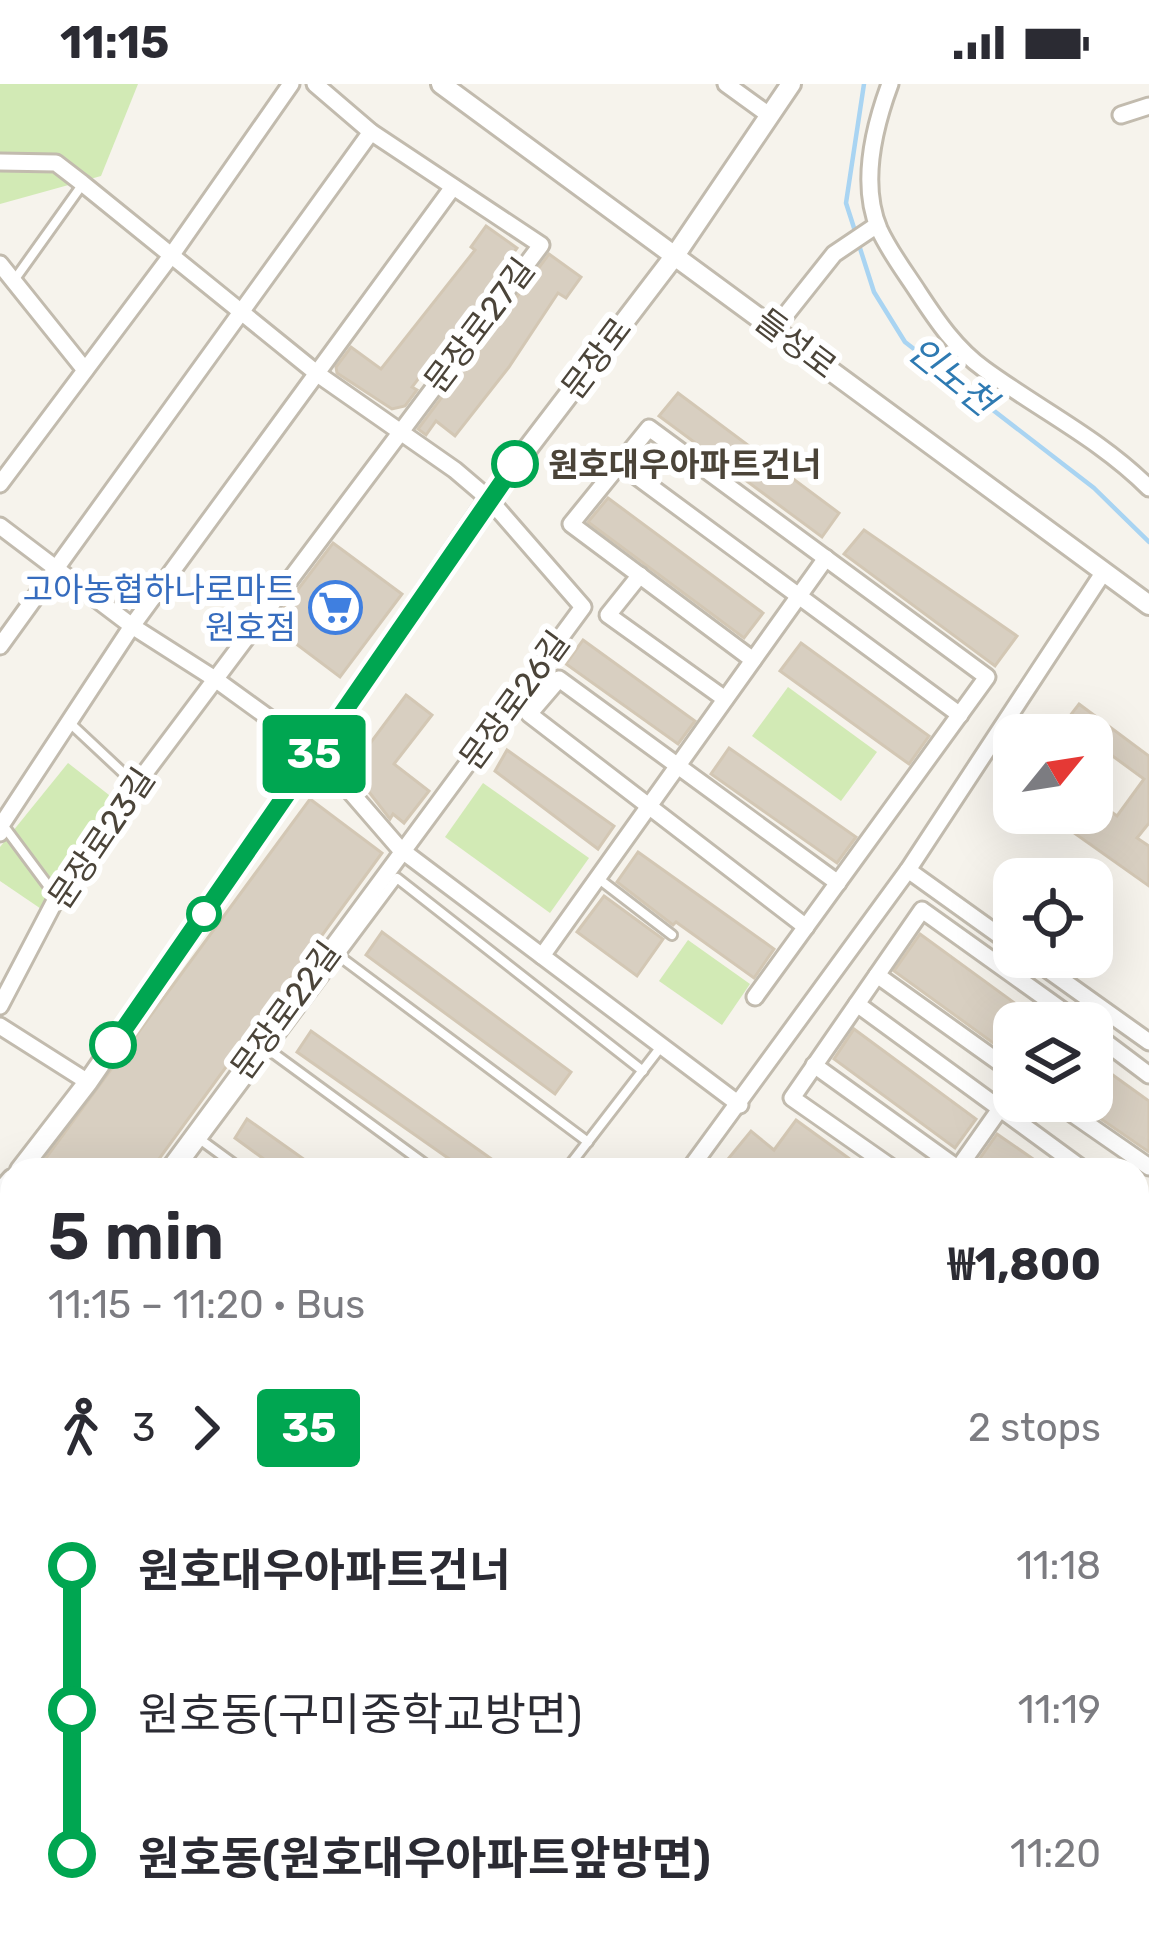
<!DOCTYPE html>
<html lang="en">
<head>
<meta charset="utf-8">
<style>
  :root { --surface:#fff; --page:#f7f7f7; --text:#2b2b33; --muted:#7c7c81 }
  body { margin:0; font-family:Rubik,"Noto Sans KR",sans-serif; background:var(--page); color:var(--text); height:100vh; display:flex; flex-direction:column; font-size:45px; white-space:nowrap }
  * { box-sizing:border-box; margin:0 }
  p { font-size:39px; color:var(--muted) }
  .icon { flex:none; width:66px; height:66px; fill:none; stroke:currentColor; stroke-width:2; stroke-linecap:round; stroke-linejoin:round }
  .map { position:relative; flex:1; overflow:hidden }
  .panel { position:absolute; left:0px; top:1074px; width:1149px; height:795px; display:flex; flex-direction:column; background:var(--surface); border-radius:36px 36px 0 0; box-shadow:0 12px 48px #0002 }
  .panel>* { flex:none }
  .badge { padding:0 24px; border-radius:9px; font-size:42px; line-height:78px }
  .needle { width:78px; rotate:60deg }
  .controls { position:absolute; left:993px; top:630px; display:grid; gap:24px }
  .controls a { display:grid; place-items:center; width:120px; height:120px; border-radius:24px; background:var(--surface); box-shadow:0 12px 48px #0002; font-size:60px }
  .map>.badge { position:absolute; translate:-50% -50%; box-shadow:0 0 0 6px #fff }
  .legs { display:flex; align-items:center; gap:18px; height:132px; padding:0 48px; font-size:39px }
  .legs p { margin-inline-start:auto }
  .head { display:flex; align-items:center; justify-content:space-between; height:204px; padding:0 48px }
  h1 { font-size:66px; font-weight:600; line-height:90px }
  ul { padding:0 48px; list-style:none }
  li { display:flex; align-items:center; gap:42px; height:144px; font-size:45px }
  li i { display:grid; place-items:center; width:18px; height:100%; margin:0 15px; background:currentColor }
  li i::after { content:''; width:30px; height:30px; margin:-15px; border:9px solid; border-radius:50%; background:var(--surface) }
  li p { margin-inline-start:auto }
  li:first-child i { background:linear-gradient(#0000 50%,currentColor 0) }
  li:last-child i { background:linear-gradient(currentColor 50%,#0000 0) }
  .status { display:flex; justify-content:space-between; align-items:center; height:84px; padding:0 60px; background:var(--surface); direction:ltr }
  .status svg { height:33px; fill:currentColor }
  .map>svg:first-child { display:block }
</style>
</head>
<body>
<div class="status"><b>11:15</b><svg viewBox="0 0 49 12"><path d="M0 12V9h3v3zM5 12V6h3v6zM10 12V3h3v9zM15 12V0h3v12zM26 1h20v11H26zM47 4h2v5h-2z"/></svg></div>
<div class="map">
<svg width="1149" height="1867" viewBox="0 0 1149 1867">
  <rect width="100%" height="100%" fill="#f6f3ec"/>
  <g fill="#d2eab5">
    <path d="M0,0H138L101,92L0,120Z"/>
    <path d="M788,603L877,668L841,717L752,652Z"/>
    <path d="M68,679L127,725L53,833L0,797V763Z"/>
    <path d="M483,699L589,774L550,829L445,753Z"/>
    <path d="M688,856L750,900L722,941L659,897Z"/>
    <path d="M12,1842V1857H223L274,1867H0V1852Z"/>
    <path d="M441,1857H1116L1130,1867H417Z"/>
  </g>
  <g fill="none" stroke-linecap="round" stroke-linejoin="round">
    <g stroke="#a9d4f2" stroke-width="4.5">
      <path d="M855,147L846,119L864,0"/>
      <path d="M858,158L874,208L905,258L1094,404L1149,458"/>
    </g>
  </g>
  <g fill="#d8cfc1" stroke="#d3c7b4" stroke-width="3">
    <path d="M486,142L517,164L501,186L505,189L465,242L461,239L412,303L417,306L405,322L392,325L337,289L336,283L351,263L381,285L475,166L471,163Z"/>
    <path d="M549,170L581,193L566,214L558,209L509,283L455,352L436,337L426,351L418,345Z"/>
    <path d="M678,309L839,429L822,453L659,332Z"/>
    <path d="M608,414L763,529L744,554L588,438Z"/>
    <path d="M864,446L1017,552L995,582L844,470Z"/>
    <path d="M333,459L402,510L340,593L271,541Z"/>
    <path d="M583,556L695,637L678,660L566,580Z"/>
    <path d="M801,559L929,652L909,680L780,587Z"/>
    <path d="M406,611L432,631L394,680L429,707L404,739L393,730L390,735L351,685Z"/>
    <path d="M1079,620L1149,672V739L1137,754L1149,762V802L1046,729H1092V714L1117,732L1144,695L1092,657V651H1084L1066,637Z"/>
    <path d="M729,664L856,753L837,779L711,690Z"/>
    <path d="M507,666L614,742L598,765L495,687Z"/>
    <path d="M310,715L382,769L151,1086H37Z"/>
    <path d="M638,768L774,865L754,894L676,838L673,841L617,798Z"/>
    <path d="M604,812L663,855L637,892L577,848Z"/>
    <path d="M382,848L571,988L555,1010L366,871Z"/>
    <path d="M920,850L1042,939H1014V974L894,887Z"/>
    <path d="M854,945L976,1035L955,1064L834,975Z"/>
    <path d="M311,947L507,1086H465L297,968Z"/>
    <path d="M1092,976L1149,1017V1068L1075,1017H1092Z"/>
    <path d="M247,1035L319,1086H279L235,1054Z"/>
    <path d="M796,1036L865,1086H719L751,1047L774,1066Z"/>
    <path d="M997,1050L1049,1086H984L976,1080Z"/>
  </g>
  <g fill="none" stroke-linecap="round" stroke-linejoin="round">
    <defs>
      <g id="service">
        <path d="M15,195L82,101"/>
        <path d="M71,640L134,699"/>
        <path d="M3,741L55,811"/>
        <path d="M599,795L672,851"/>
        <path d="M339,872L588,1058"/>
        <path d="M269,966L433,1086"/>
        <path d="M201,1056L242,1086"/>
        <path d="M179,1086L397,794L643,987"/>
        <path d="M566,1086L660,964"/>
        <path d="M1137,1429L1149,1437"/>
        <path d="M0,1482L12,1475"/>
      </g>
      <g id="minor">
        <path d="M726,0L769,31"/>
        <path d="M890,0C874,43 860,100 879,145C889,167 905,188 918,208C937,237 956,265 984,285C1040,326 1100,355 1149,404"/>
        <path d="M1121,31L1149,22"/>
        <path d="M0,78L56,79L82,99L319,291L455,386L489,415L583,523L168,1086"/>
        <path d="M0,180L85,286"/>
        <path d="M776,243L834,170L877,141"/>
        <path d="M620,380L960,631"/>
        <path d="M0,400L173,169L291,0"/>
        <path d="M0,442L132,542L215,595L316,668L400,765L740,1021"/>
        <path d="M640,491L608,531L725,615"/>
        <path d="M0,562L371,48"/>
        <path d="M753,576L571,440L649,344L987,593L755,913"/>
        <path d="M0,749L2,740L132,542L453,103"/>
        <path d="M908,786L1014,862"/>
        <path d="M806,843L529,630L559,595L838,799"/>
        <path d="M542,872L826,474"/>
        <path d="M1030,873L1149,958"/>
        <path d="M877,891L1014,989"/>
        <path d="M857,920L1084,1086"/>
        <path d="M0,922L57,813L136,701L541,161L371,48L315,0"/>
        <path d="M0,942L88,998"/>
        <path d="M1092,948L1149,991"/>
        <path d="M814,981L960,1086"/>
        <path d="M1054,1017L1149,1083"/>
        <path d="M689,1086L908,786L1103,489"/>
        <path d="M895,1086L792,1014L922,826L1080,939"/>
        <path d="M957,1086L1014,1005"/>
        <path d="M1137,1125L1149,1134"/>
        <path d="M0,1205L12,1215"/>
        <path d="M1137,1235L1149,1218"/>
        <path d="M0,1285L12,1278"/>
        <path d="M1137,1304L1149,1298"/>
        <path d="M1137,1571L1149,1578"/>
        <path d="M1137,1699L1149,1708"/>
        <path d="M1137,1845L1149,1853"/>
      </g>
      <g id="tertiary">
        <path d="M441,0L1149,521"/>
        <path d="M20,1086L88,998L489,415L676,170L791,0"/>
        <path d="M0,1109L12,1095"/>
      </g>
    </defs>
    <use href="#service" stroke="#c2bbae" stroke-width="14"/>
    <use href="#minor" stroke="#c2bbae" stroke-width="21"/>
    <use href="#tertiary" stroke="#c2bbae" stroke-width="24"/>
    <g stroke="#c4b79f" stroke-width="3" stroke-dasharray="6 6" stroke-linecap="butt">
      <path d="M0,1236L12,1247"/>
      <path d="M45,1857L49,1865L59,1867"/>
      <path d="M841,1867L844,1857"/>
    </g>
    <use href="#service" stroke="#fff" stroke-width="8"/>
    <use href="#minor" stroke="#fff" stroke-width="15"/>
    <use href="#tertiary" stroke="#fff" stroke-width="18"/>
  </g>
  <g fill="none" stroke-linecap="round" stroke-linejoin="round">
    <defs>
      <path id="line-1" d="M113,961L515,380"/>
    </defs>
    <use href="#line-1" stroke="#fff" stroke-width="27"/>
    <use href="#line-1" stroke="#00a651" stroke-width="18"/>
  </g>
  <defs>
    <symbol id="supermarket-ring" viewBox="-11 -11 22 22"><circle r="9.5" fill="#fff" stroke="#3f7fe0" stroke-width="1.5"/><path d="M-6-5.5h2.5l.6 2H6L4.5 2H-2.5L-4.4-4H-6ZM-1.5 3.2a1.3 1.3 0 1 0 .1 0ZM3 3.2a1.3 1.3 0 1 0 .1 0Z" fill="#3f7fe0"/></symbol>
  </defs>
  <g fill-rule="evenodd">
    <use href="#supermarket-ring" x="306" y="494" width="59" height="59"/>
  </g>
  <g fill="#fff" stroke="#00a651" stroke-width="6">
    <circle cx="515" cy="380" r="21"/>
    <circle cx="204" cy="830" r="15"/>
    <circle cx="113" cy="961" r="21"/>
  </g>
  <g text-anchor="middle" stroke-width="12" stroke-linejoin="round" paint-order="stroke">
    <g font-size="33" fill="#4b4439" stroke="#fff">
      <text transform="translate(479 241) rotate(-53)" y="12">문장로27길</text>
      <text transform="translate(796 259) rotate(37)" y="12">들성로</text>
      <text transform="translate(596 274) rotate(-53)" y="12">문장로</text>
      <text transform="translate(514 616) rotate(-54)" y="12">문장로26길</text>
      <text transform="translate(101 754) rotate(-56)" y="12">문장로23길</text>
      <text transform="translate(285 926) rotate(-54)" y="12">문장로22길</text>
    </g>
    <g font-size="33" font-weight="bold" fill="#4b4439" stroke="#fff" text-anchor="start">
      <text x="548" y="392">원호대우아파트건너</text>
    </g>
    <g font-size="33" fill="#366cbe" stroke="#fff" text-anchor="end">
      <text x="296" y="517">고아농협하나로마트<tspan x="296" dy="38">원호점</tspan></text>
    </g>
    <g font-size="36" font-style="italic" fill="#2e7ab2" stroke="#fff">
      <text transform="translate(952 292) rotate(39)" y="13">인노천</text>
    </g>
  </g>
</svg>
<div class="controls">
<a><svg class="needle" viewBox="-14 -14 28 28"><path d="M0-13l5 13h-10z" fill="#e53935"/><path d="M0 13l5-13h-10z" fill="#7c7c81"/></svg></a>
<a><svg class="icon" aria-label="locate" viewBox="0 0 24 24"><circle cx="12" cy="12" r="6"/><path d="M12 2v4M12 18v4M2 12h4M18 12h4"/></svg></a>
<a><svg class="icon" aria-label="layers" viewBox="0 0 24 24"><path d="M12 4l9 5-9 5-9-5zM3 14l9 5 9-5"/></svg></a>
</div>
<b class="badge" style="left:314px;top:670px;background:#00a651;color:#fff">35</b>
<section class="panel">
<div class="head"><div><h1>5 min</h1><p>11:15 – 11:20 · Bus</p></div><b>₩1,800</b></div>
<div class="legs"><svg class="icon" aria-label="walk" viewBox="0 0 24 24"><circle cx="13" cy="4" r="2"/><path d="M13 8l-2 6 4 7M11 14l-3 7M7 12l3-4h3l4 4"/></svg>3<svg class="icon" aria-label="forward" viewBox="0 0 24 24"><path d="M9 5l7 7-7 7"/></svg><b class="badge" style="background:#00a651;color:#fff">35</b><p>2 stops</p></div>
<ul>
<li><i style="color:#00a651"></i><b>원호대우아파트건너</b><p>11:18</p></li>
<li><i style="color:#00a651"></i><span>원호동(구미중학교방면)</span><p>11:19</p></li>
<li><i style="color:#00a651"></i><b>원호동(원호대우아파트앞방면)</b><p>11:20</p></li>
</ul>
</section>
</div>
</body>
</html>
